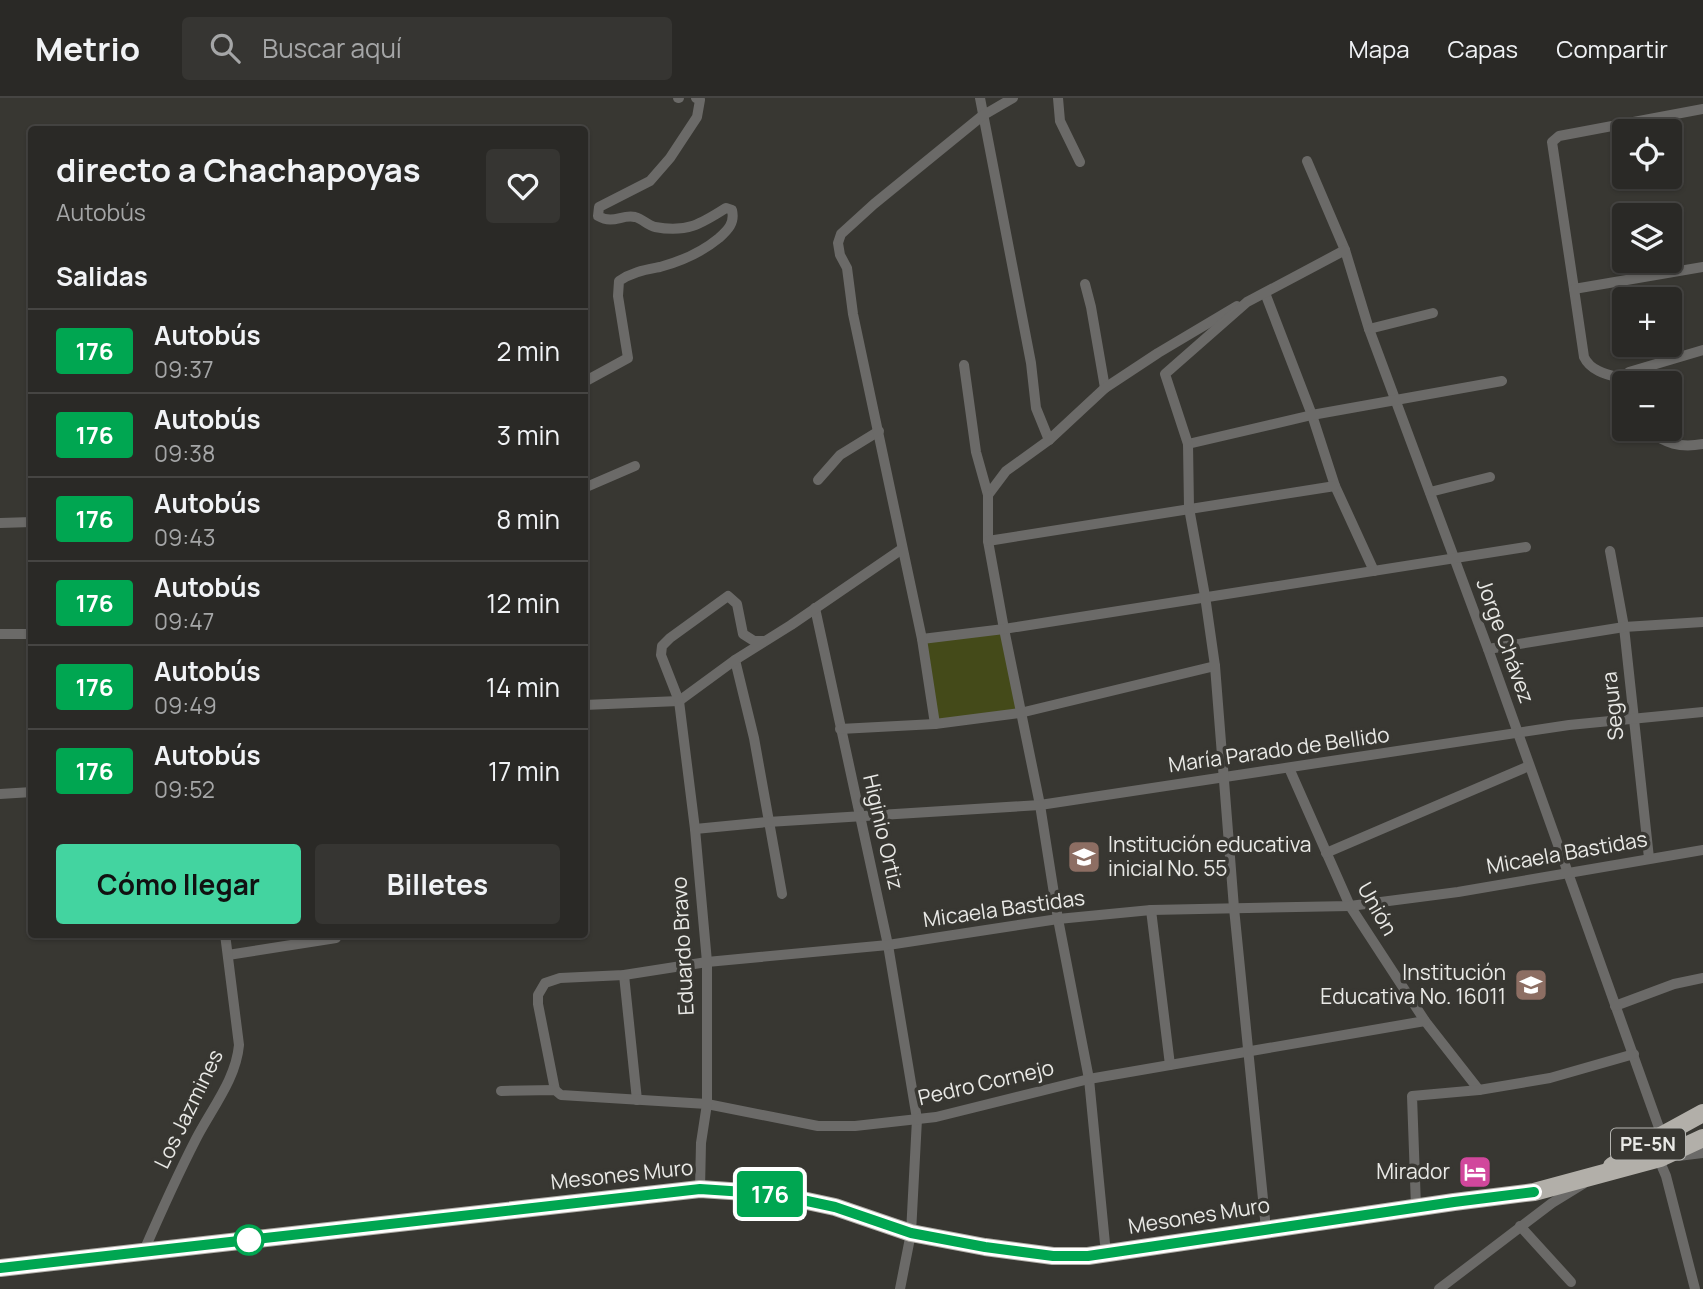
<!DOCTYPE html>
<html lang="es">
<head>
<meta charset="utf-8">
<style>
  :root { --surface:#2a2926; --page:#363532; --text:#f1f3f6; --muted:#a5a6a7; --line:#464543; --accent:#43d4a0 }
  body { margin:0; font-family:Manrope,sans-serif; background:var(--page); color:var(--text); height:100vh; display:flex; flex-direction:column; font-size:26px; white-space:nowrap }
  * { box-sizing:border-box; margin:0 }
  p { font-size:23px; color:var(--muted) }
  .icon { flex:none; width:38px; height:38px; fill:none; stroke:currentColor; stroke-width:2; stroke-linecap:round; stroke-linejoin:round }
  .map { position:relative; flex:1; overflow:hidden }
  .side { position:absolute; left:28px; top:28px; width:560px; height:812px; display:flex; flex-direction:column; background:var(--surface); border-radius:7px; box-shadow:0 2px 5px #0004,0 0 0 2px var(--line) }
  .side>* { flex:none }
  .badge { padding:0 14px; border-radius:5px; font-size:24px; line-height:46px }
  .tools { position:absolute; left:1612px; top:21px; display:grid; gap:14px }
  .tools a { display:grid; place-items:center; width:70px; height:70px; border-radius:7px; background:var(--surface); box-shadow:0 2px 5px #0004,0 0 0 2px var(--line); font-size:35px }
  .map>.badge { position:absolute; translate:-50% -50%; box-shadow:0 0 0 4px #fff }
  h2 { padding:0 28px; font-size:26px; line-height:63px }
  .round { display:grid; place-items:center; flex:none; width:74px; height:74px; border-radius:7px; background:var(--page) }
  .overview { display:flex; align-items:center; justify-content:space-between; height:119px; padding:0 28px }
  h1 { font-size:33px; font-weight:700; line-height:52px }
  .action { display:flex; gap:14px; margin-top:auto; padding:14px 28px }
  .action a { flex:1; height:80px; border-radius:7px; background:var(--accent); color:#111; font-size:28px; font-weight:700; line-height:80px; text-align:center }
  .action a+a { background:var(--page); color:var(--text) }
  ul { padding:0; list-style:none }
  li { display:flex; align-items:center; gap:21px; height:84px; padding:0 28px; border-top:2px solid var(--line) }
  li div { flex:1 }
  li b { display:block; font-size:26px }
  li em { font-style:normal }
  li .badge { min-width:77px; font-weight:700; text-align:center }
  header { display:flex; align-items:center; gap:42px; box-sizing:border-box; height:98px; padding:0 35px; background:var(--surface); border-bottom:2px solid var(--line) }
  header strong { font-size:33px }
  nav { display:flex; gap:38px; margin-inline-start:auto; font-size:24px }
  .search { width:490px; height:63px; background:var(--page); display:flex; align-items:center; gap:18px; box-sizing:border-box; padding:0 24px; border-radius:7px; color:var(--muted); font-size:26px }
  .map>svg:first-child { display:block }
</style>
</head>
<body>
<header>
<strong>Metrio</strong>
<div class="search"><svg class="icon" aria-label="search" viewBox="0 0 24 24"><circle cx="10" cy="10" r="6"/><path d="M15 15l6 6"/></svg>Buscar aquí</div>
<nav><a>Mapa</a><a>Capas</a><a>Compartir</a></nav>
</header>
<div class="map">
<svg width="1703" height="1191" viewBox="0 0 1703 1191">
  <rect width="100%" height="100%" fill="#383732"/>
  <path fill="#444a19" d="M1004,531L1020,615L935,626L922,541Z"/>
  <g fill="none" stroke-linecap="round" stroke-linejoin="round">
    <g stroke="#6b6a68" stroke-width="10">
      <path d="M678,0H679"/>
      <path d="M980,0L1031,265L1036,310L1049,342"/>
      <path d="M1058,0L1060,23L1080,64"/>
      <path d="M1703,11L1559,38L1552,44L1574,191L1703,169"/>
      <path d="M1307,63L1345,152L1369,231L1488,551L1662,1038"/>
      <path d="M1085,186L1091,209L1105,290"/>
      <path d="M1574,191L1584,259C1591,274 1609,277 1624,281"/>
      <path d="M1265,195L1312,317L1335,388L1374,473"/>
      <path d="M1369,231L1433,215"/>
      <path d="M964,267L976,354L988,397L1006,373L1049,342L1105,290L1158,255L1237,208"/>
      <path d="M584,284L628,260L618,198L619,183C632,174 645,172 660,169C682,163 702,154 719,140C728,132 735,125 732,112L726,110C701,126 687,135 655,129C648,128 643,121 635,119C621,116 614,127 598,118L599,109L650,83L670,60L697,19L700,2L696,0"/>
      <path d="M1624,292V281L1629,274L1703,252"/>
      <path d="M1647,331C1665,346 1680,350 1703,346"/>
      <path d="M1188,346L1312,317L1502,283"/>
      <path d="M818,382L840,357L879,333"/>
      <path d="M584,390L635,368"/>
      <path d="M1430,394L1490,379"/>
      <path d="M988,397V443L1004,531L1040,707L1058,821L1089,981L1106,1156"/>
      <path d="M0,425L32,424"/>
      <path d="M988,443L1335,388"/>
      <path d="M1610,453L1624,529L1649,760"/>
      <path d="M815,510L888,847L917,1021L911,1135L900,1191"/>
      <path d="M0,536H32"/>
      <path d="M922,541L1004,531L1526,449"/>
      <path d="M1488,551L1624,529L1703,524"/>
      <path d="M735,562L754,640L782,796"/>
      <path d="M584,607L679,603L735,562L791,527L902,451"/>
      <path d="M935,626L922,541L853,216L847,170L840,157L838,145L841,136L874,106L982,18L1013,0"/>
      <path d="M840,631L935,626L1020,615L1215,568"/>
      <path d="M1289,670L1350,808L1425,923L1479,992"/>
      <path d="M0,696L32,694"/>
      <path d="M695,731L768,724L1040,707L1569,627L1703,614"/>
      <path d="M1326,755L1529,668"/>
      <path d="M1151,812L1170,967"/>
      <path d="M228,857L336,840"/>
      <path d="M624,877L637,1002"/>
      <path d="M1615,908L1674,886L1703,880"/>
      <path d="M555,992L538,906V897L545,885L560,880L624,877L707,864L888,847L1058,821L1151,812L1350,808L1458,794L1703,752"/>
      <path d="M501,993L555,992L561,997L707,1006L818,1028H855L936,1019L1089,981L1425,923"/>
      <path d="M1657,1057L1666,1078L1695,1191"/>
      <path d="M1678,1058L1703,1055"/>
      <path d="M700,1091L701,1045L707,1006V864L695,731L679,603L661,557L662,548L670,540L728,498L737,506L743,536L754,543H763"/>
      <path d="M1416,1109L1412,998L1479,992L1550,980L1634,956"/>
      <path d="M1520,1128L1571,1184"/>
      <path d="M1266,1131L1234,810L1215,568L1205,498L1189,410L1188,346L1165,276L1247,204L1345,152"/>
      <path d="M143,1155C160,1116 177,1078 196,1041C212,1010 236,981 239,947L225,836"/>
      <path d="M1439,1191L1552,1105L1583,1086"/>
    </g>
    <g stroke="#b2afa9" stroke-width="18">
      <path d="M1612,1068L1650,1044L1703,1015"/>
      <path d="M0,1170L700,1091L760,1095L793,1100L835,1109L911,1135L985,1149L1053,1158H1088L1454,1104L1534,1094L1660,1060L1703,1040"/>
    </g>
  </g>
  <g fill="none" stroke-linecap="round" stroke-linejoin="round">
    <defs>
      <path id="line" d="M0,1170L700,1091L760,1095L793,1100L835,1109L911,1135L985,1149L1053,1158H1088L1454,1104L1534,1094"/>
    </defs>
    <use href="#line" stroke="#fff" stroke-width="16"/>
    <use href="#line" stroke="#00a651" stroke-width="10"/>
  </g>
  <defs>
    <symbol id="school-square" viewBox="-11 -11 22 22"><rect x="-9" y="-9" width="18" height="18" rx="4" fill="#8d6e63" stroke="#383732"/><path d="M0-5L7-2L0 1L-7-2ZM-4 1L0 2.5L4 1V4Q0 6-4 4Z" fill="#fff"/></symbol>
    <symbol id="hotel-square" viewBox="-11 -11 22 22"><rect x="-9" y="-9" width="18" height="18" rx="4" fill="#d1479c" stroke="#383732"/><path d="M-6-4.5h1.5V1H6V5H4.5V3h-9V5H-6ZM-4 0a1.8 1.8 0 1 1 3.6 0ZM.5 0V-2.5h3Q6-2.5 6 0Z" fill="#fff"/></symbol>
  </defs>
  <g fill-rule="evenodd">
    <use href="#school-square" x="1065" y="740" width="38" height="38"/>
    <use href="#school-square" x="1512" y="868" width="38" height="38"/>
    <use href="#hotel-square" x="1456" y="1055" width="38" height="38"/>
  </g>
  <circle fill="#fff" stroke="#00a651" stroke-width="3.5" cx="249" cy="1142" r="14"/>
  <g text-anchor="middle" stroke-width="7" stroke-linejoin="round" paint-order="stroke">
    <rect fill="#383732" stroke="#b4b4b0" stroke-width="2" x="1611" y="1030.5" width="74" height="31" rx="5"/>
    <g font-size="19" font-weight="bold" fill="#e9e9e6">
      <text x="1648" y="1053">PE-5N</text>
    </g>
    <g font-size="21" fill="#e9e9e6" stroke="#383732">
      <text transform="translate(1505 543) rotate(70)" y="7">Jorge Chávez</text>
      <text transform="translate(1613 608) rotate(-96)" y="7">Segura</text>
      <text transform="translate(1279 652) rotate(-8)" y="7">María Parado de Bellido</text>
      <text transform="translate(883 734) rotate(77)" y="7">Higinio Ortiz</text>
      <text transform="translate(1567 755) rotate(-10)" y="7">Micaela Bastidas</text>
      <text transform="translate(1004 811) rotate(-8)" y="7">Micaela Bastidas</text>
      <text transform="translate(1377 811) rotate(60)" y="7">Unión</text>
      <text transform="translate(683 848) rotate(-93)" y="7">Eduardo Bravo</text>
      <text transform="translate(986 985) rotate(-13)" y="7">Pedro Cornejo</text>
      <text transform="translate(189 1011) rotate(-64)" y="7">Los Jazmines</text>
      <text transform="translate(622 1077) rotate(-6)" y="7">Mesones Muro</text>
      <text transform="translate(1199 1118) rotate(-9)" y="7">Mesones Muro</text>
    </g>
    <g font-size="21" fill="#e9e9e6" stroke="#383732" text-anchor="end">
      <text x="1108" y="754" text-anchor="start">Institución educativa<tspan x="1108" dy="24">inicial No. 55</tspan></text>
      <text x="1506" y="882">Institución<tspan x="1506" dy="24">Educativa No. 16011</tspan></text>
      <text x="1450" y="1081">Mirador</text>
    </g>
  </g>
</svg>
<div class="tools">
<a><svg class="icon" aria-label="locate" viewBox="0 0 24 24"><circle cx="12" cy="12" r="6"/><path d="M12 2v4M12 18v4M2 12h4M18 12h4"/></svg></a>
<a><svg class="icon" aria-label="layers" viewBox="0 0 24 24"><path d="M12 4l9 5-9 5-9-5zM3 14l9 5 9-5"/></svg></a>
<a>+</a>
<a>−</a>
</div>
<b class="badge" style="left:770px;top:1096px;background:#00a651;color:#fff">176</b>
<section class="side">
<div class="overview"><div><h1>directo a Chachapoyas</h1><p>Autobús</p></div><a class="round"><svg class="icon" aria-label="heart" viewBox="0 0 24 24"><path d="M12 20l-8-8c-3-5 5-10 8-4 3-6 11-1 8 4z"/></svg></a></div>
<h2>Salidas</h2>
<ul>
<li><span class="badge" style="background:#00a651;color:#fff">176</span><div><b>Autobús</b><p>09:37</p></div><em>2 min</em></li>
<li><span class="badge" style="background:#00a651;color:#fff">176</span><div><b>Autobús</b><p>09:38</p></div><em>3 min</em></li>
<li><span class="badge" style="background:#00a651;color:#fff">176</span><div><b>Autobús</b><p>09:43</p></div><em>8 min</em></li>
<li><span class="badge" style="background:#00a651;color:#fff">176</span><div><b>Autobús</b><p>09:47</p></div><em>12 min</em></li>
<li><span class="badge" style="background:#00a651;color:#fff">176</span><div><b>Autobús</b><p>09:49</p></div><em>14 min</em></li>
<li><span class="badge" style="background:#00a651;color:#fff">176</span><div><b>Autobús</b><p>09:52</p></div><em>17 min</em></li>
</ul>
<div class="action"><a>Cómo llegar</a><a>Billetes</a></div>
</section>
</div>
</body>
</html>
